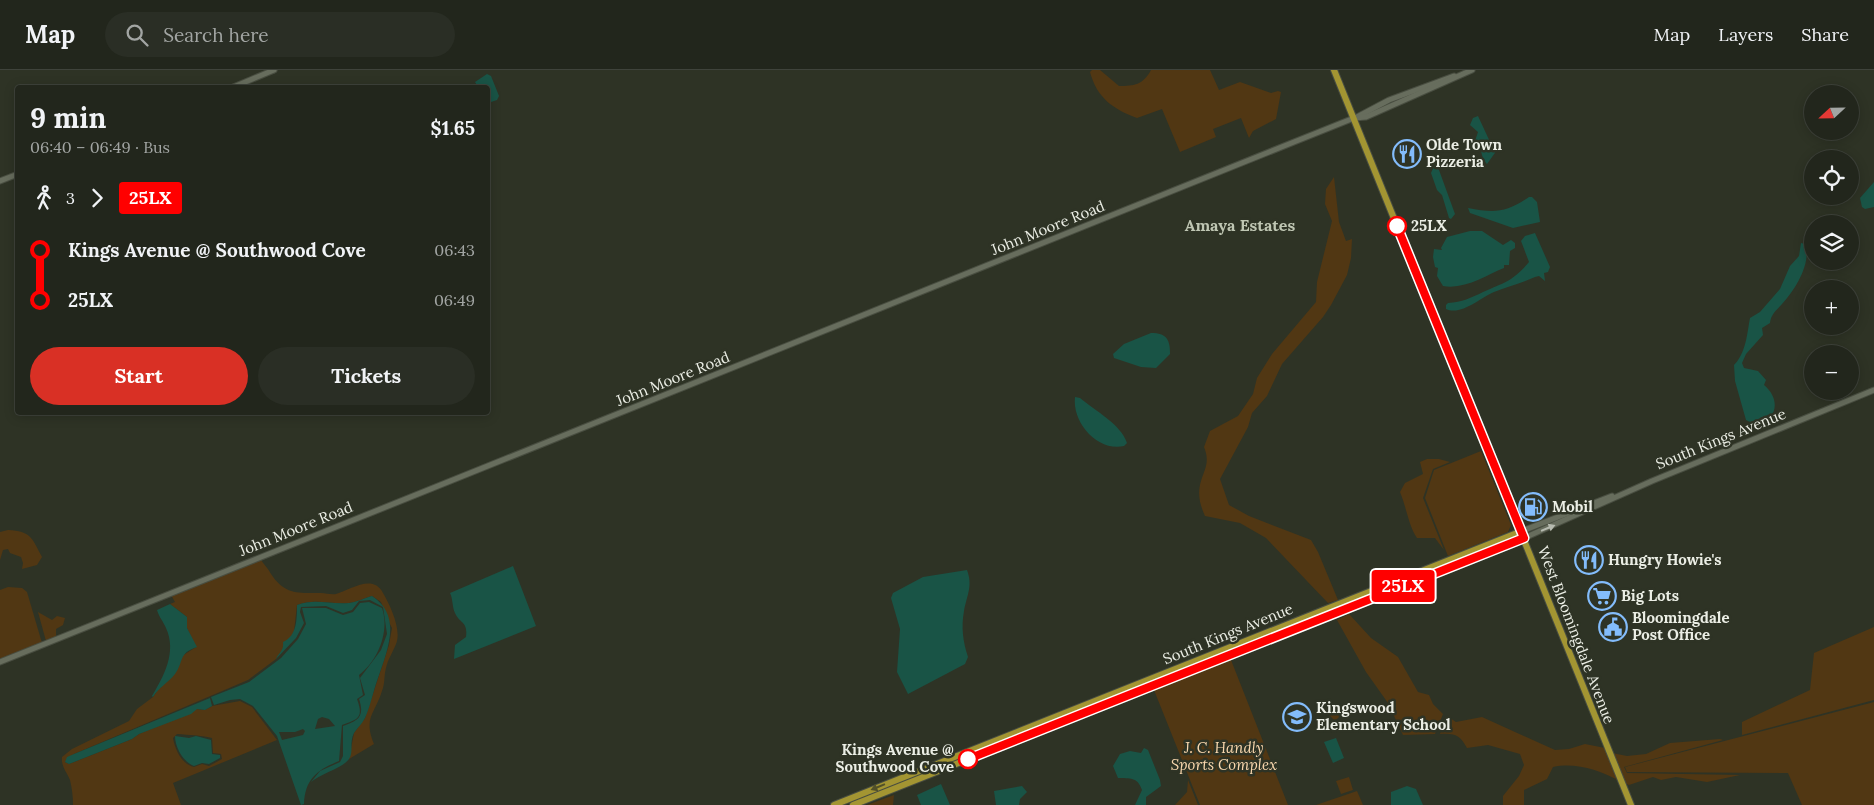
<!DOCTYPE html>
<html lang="en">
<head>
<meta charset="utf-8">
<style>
  :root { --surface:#22261c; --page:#2a2e25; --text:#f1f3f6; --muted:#a2a5a3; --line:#3f433b; --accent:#d93025 }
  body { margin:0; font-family:Lora,serif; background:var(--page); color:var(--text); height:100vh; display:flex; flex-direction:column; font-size:19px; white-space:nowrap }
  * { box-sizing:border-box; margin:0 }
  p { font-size:16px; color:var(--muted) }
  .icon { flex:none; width:28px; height:28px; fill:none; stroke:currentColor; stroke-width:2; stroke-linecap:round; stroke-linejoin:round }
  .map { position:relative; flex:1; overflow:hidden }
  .details { position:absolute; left:15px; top:15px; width:475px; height:330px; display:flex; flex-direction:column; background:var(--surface); border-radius:5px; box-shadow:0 2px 12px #0003,0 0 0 1px var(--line) }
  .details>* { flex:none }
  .badge { padding:0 10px; border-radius:4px; font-size:18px; line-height:32px }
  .needle { width:32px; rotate:248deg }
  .tools { position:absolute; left:1804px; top:15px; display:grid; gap:10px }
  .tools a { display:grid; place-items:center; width:55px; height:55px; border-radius:50%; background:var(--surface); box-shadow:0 2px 12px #0003,0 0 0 1px var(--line); font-size:25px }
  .map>.badge { position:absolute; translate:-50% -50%; box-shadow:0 0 0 2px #fff }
  .legs { display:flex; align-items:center; gap:8px; height:55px; padding:0 15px; font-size:16px }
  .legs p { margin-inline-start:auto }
  .head { display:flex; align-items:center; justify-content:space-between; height:85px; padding:0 15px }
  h1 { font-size:28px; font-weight:700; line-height:38px }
  .primary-button { display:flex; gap:10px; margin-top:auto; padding:10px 15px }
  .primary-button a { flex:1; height:58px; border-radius:30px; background:var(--accent); color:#fff; font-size:20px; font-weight:700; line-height:58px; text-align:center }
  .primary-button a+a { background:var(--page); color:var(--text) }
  ul { padding:0 15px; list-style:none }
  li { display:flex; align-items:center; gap:18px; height:50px; font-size:19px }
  li i { display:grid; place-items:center; width:8px; height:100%; margin:0 6px; background:currentColor }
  li i::after { content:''; width:12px; height:12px; margin:-6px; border:4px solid; border-radius:50%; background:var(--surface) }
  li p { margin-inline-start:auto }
  li:first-child i { background:linear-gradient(#0000 50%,currentColor 0) }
  li:last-child i { background:linear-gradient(currentColor 50%,#0000 0) }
  header { display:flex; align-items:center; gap:30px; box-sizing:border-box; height:70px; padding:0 25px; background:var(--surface); border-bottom:1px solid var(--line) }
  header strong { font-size:24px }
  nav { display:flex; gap:28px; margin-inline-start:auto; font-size:18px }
  .search { width:350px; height:45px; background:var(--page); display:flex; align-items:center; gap:12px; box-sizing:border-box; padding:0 18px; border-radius:28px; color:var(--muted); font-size:19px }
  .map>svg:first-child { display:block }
</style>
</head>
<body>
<header>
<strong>Map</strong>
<div class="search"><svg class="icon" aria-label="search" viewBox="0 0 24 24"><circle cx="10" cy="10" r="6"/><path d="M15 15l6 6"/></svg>Search here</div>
<nav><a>Map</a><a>Layers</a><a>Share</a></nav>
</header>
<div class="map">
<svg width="1874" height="735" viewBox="0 0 1874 735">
  <rect width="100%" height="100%" fill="#2e3325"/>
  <g fill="#513713" fill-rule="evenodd">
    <path d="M1092,0H1100L1119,16C1134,16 1143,15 1151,0H1210L1219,20L1240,12L1271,23L1278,21L1281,22L1276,49L1253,61L1249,68L1241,48L1213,59L1216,67L1180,82L1162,39L1137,48C1113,39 1097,28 1090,2Z"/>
    <path d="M1334,107L1339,152L1346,171L1352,169L1351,188L1347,205L1331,235L1323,247L1282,294L1267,326L1252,343L1248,357L1220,409L1229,435L1249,446L1311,470L1318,482L1338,530L1328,533L1266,468L1240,453L1205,446C1200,435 1197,424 1201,411C1205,398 1210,392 1204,377L1210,361L1238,346L1253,324L1257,308L1272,284L1316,232L1317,212L1332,151L1325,134L1326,119Z"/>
    <path d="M1481,381L1511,455L1508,462L1448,486L1425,428L1434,400Z"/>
    <path d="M1427,389H1439L1450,392L1433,399L1423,428L1444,480L1435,468H1417C1409,457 1406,436 1400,422L1405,413L1423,404L1420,392Z"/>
    <path d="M8,460C31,461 32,468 42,487L37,495L22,499L23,493L21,487L10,483L8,479L3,480L0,490V462Z"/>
    <path d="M260,488C263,494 268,498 271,504C285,525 298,523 321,523C326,523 331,525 336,524C350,520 373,503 383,523C390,535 402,560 396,574C393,582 388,589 386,598C384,605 385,614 382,621C375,644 363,647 374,674L349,689L354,663L365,648L389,575L392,558L389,552L381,532L372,526C365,528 357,532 349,533C331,535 315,528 297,535L294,562L282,581L276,589L248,610L74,684L65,692L69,694L132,669L139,664L197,639L205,640L212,636L240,631L252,637L277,670L173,713L181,735H73C73,727 72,718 70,710C67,702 61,697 62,687L72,679L129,651L137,639L153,627L159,618L174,604L182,586L196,577L187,558V547L170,534L175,532L171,525ZM177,664C190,665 199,665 212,668L213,683L221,684L222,689L209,696L202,694L194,697C181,694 175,679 173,668Z"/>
    <path d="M8,517L22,518L27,522L42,573L0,590V520Z"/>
    <path d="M38,542L52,550L57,546L65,548L63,555L56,559V567L46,571Z"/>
    <path d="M1349,544L1371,568L1398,587L1418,622L1429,625L1433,634L1443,644L1435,664L1403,665L1388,633L1366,602L1337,550Z"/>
    <path d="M1874,557V630L1742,665V652L1810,620L1814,583Z"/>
    <path d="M1231,590L1288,735H1200L1154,620Z"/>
    <path d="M1874,632V735H1802L1788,703L1627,702L1625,697Z"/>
    <path d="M1328,636L1337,640L1339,647L1337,649L1334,650L1327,643Z"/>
    <path d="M1447,646L1456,652L1482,647L1555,680L1569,679L1585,674L1605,678L1618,710C1599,700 1575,692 1553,697L1547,709L1524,720V735H1503V726L1519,706L1524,695L1520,684L1488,675L1467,678C1460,665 1455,663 1440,664Z"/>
    <path d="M1720,669L1723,670L1624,697L1627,703L1740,705L1707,712L1676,707L1661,710L1653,707L1629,715L1624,713L1612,683L1627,686L1646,684L1670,673Z"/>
    <path d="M1349,707L1353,720L1341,724L1336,711Z"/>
    <path d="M1188,710L1198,735H1175L1187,722Z"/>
    <path d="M1357,721L1363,735H1316Z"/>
    <path d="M894,725L893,735H867Z"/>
  </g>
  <g fill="#195446" fill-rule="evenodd">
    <path d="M487,4L491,6L499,26L497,30L488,33V18L478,17L475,12Z"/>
    <path d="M1478,46L1491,74L1497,80L1487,94C1480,88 1483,77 1475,71L1478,62L1470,55L1473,48Z"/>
    <path d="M1435,94L1439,100L1455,144L1451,149L1449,148L1442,125L1437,120L1431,103Z"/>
    <path d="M1874,112V137L1865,139L1862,137L1860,128Z"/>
    <path d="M1529,127H1532L1537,132L1540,152L1513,158L1470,143L1468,138C1494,143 1506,143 1529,127Z"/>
    <path d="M1470,161H1482L1503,175L1511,170L1515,173V178L1510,181L1509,195H1504V198C1486,205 1465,220 1443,216L1437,206L1438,198L1435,197L1433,187L1434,179L1442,180L1441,178L1447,167Z"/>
    <path d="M1535,163L1550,197L1548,202L1544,203L1545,211L1539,206L1535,207C1522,213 1506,217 1494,222C1480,228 1461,246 1446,239V235L1448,233C1462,232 1471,228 1483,222C1505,212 1512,212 1529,192L1521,171L1525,166Z"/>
    <path d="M1801,173L1805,174C1812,193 1795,220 1782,234C1776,241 1771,244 1770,253L1762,258L1763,265L1746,284L1742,293L1744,298L1758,301L1766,310L1764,315C1781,329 1778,351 1754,354L1746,350L1735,311L1734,295C1746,283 1747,264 1750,248L1760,242L1780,219L1790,196L1799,186Z"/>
    <path d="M1151,263C1167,263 1170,270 1170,284L1156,298L1141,297L1114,288L1113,284L1124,274Z"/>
    <path d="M1075,327L1080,328C1094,340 1121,354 1127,373L1124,376C1098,382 1072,353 1075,327Z"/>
    <path d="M513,496L536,556L454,589L455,575L466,567C468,551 460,554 455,543C452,537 453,529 450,523Z"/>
    <path d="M967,500C973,516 967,525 964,541C961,557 963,572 968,587L965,594L908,624L897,602L900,559L891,528L893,523L923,507Z"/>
    <path d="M372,526C403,546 387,581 378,608C373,621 371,635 365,648C362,654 357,658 354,663C349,672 354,682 349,689C343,698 320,704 311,712L320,701L340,692L343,686V656C358,651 365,647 359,629L365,625L360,608L381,580L387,564L383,537L370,530L359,531L352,540L343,543L326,536L301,537L300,542L304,553L296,568L276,589C279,582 284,581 283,572C297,566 297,549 297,535C315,528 331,535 349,533C357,532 365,528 372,526Z"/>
    <path d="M369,532L382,538C390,561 378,591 359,605L363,625L357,629C364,648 358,649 342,655L339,691C317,700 305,709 304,734L301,735L277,666L253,636L240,629L230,630L214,635L211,627L249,612L281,588L298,569L306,554L302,538H326L343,545L353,542L360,533ZM322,647L329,649L335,656L315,659L318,649ZM303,659L305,661L303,665L282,670L279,662H295Z"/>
    <path d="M170,534L187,547V558L197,577C178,583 184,592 175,604C168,613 159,617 153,627L152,626C164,606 177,582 166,558C163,551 159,547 157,540Z"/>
    <path d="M210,628L212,636L205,640L197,639L191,644L139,664L132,669L69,694L65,692L67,687L74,684Z"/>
    <path d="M175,666L189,668L196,666L211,670L212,684L220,685V688L209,694L202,693L194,696C183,692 175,677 175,666Z"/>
    <path d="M1336,668L1344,688L1333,693L1324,672Z"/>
    <path d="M1144,678L1148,680L1160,710L1161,716L1146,727V735H1135L1142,720C1137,706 1130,709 1118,708L1113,696L1120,684L1130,681L1141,683Z"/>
    <path d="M941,714L950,735H921L917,725Z"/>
    <path d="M1022,716L1027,722L1020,729L1019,735H996L994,721Z"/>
    <path d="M1407,716L1416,719L1423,735H1391V722Z"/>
  </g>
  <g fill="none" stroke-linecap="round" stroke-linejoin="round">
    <defs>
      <g id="minor">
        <path d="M231,18L274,0"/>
        <path d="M1355,48L1389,30L1454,6"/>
        <path d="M0,111L18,104"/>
        <path d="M1522,461L1612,426"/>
        <path d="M1524,468L1652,411L1874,320"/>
        <path d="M0,592L1294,72L1354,48L1366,47L1472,0"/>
      </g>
      <g id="major">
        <path d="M1334,0L1631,735"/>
        <path d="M834,735L1522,461"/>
        <path d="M853,735L1524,468"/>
      </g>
    </defs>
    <use href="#minor" stroke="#494e41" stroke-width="7"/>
    <use href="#major" stroke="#494e41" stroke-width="8"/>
    <use href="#minor" stroke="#676d5d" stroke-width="5"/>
    <use href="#major" stroke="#a39532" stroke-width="6"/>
  </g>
  <defs><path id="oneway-solid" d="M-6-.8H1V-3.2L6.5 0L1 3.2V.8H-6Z" transform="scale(1.25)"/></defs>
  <use fill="#b6baaf" href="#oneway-solid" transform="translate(1548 458) rotate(-22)"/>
  <use fill="#515029" href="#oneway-solid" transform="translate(878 717) rotate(158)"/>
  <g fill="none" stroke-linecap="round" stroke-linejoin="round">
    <defs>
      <path id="line-1" d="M968,689L1524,468L1397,156"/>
    </defs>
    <use href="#line-1" stroke="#fff" stroke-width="11"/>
    <use href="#line-1" stroke="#f00" stroke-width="8"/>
  </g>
  <defs>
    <symbol id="restaurant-ring" viewBox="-11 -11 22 22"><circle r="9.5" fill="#2e3325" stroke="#83bcfb" stroke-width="1.5"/><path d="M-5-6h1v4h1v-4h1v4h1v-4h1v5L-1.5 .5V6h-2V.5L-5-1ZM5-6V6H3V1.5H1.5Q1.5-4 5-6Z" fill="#83bcfb"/></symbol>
    <symbol id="fuel-ring" viewBox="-11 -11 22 22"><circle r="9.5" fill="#2e3325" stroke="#83bcfb" stroke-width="1.5"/><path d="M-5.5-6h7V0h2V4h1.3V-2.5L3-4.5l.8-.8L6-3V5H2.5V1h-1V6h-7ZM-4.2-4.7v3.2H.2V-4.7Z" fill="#83bcfb"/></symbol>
    <symbol id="supermarket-ring" viewBox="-11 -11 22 22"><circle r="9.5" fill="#2e3325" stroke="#83bcfb" stroke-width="1.5"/><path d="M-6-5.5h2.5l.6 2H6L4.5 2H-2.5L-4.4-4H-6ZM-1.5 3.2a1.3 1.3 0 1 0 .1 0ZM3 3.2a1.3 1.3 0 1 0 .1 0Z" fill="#83bcfb"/></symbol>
    <symbol id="civic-ring" viewBox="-11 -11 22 22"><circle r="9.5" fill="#2e3325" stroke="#83bcfb" stroke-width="1.5"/><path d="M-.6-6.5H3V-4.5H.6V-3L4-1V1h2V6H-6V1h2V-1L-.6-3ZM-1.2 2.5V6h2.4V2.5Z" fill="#83bcfb"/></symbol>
    <symbol id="school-ring" viewBox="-11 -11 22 22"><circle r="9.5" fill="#2e3325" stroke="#83bcfb" stroke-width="1.5"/><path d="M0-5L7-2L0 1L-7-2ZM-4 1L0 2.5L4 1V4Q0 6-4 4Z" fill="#83bcfb"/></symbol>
  </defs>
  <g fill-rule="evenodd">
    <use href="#restaurant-ring" x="1391" y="68" width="32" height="32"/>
    <use href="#fuel-ring" x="1517" y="421" width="32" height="32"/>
    <use href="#restaurant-ring" x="1573" y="474" width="32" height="32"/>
    <use href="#supermarket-ring" x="1586" y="510" width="32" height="32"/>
    <use href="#civic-ring" x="1597" y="541" width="32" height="32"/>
    <use href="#school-ring" x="1281" y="631" width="32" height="32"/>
  </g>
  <g fill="#fff" stroke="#f00" stroke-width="2.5">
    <circle cx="1397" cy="156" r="9"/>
    <circle cx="968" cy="689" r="9"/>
  </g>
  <g text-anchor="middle" stroke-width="5" stroke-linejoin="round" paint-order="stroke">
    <g font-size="15" font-weight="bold" fill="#ebeee5" stroke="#2e3325" text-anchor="start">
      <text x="1426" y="80">Olde Town<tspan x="1426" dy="17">Pizzeria</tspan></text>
      <text x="1552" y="442">Mobil</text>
      <text x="1608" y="495">Hungry Howie's</text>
      <text x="1621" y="531">Big Lots</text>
      <text x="1632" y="553">Bloomingdale<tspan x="1632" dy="17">Post Office</tspan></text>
      <text x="1316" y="643">Kingswood<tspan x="1316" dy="17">Elementary School</tspan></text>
    </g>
    <g font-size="15" font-weight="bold" fill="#ebeee5" stroke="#2e3325" text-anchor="start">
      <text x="1411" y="161">25LX</text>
      <text x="954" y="685" text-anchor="end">Kings Avenue @<tspan x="954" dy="17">Southwood Cove</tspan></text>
    </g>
    <g font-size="15" fill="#ebeee5" stroke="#2e3325">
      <text transform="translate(1048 158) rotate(-22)" y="5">John Moore Road</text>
      <text transform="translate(673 309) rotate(-22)" y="5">John Moore Road</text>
      <text transform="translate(1721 369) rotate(-22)" y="5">South Kings Avenue</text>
      <text transform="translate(296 459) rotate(-22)" y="5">John Moore Road</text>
      <text transform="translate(1228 564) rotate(-22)" y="5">South Kings Avenue</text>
      <text transform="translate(1576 565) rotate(69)" y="5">West Bloomingdale Avenue</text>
    </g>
    <g font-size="15" font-style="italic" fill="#fad8ae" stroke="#2e3325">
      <text x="1224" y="683">J. C. Handly<tspan x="1224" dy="17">Sports Complex</tspan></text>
    </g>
    <g font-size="16" font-weight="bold" fill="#bfc6b3" stroke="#2e3325">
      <text x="1240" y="161">Amaya Estates</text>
    </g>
  </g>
</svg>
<div class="tools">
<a><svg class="needle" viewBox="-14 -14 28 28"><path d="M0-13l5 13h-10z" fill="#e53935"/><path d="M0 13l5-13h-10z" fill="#a2a5a3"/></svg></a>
<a><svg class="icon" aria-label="locate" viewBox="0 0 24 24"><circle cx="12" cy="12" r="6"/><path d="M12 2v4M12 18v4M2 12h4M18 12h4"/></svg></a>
<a><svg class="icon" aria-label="layers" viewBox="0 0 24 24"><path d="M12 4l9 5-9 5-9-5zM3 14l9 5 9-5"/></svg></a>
<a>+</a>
<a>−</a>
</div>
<b class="badge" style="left:1403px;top:516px;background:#f00;color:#fff">25LX</b>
<section class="details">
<div class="head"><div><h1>9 min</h1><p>06:40 – 06:49 · Bus</p></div><b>$1.65</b></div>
<div class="legs"><svg class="icon" aria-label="walk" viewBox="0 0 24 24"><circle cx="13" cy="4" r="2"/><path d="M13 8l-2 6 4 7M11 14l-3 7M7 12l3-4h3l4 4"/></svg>3<svg class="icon" aria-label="forward" viewBox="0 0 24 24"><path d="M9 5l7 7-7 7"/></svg><b class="badge" style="background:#f00;color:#fff">25LX</b></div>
<ul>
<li><i style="color:#f00"></i><b>Kings Avenue @ Southwood Cove</b><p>06:43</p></li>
<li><i style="color:#f00"></i><b>25LX</b><p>06:49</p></li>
</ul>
<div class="primary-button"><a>Start</a><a>Tickets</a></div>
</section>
</div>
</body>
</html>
